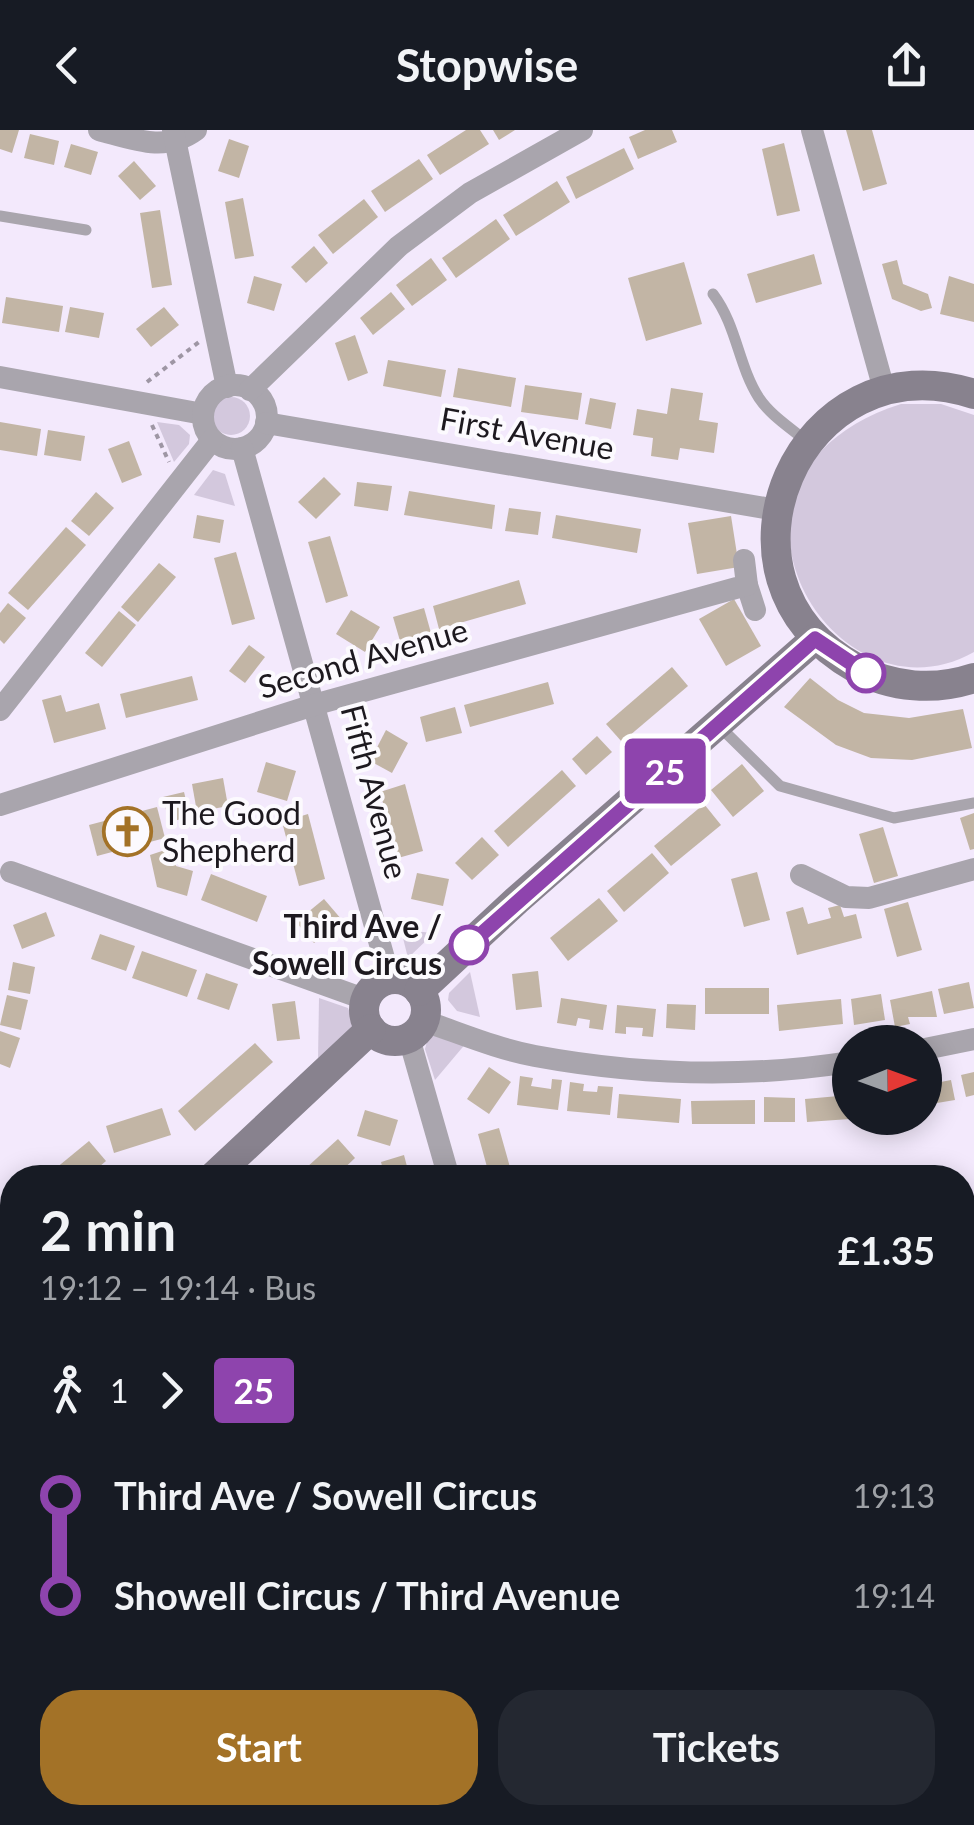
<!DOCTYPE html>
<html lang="en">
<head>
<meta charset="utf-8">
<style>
  :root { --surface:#171b24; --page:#242831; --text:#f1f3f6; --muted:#9ea1a6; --accent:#a37227 }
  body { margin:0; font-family:Lato,sans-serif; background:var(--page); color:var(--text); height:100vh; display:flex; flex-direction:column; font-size:38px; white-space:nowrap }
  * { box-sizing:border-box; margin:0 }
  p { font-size:32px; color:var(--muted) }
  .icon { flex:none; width:55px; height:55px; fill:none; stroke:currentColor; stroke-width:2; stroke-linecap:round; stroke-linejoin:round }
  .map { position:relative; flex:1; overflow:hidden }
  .panel { position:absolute; left:0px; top:1035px; width:975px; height:660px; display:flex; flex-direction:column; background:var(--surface); border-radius:40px 40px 0 0; box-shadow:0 5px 25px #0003 }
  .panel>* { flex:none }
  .badge { padding:0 20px; border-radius:8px; font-size:35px; line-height:65px }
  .needle { width:65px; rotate:89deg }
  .tools { position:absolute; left:832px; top:895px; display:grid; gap:20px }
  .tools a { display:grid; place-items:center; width:110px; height:110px; border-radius:50%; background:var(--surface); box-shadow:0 5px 25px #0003; font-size:50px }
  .map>.badge { position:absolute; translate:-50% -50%; box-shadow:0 0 0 5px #fff }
  .legs { display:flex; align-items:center; gap:15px; height:110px; padding:0 40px; font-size:32px }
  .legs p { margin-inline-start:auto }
  .head { display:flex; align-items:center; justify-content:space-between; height:170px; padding:0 40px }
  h1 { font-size:55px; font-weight:700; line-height:75px }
  .action { display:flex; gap:20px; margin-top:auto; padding:20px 40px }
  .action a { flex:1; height:115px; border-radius:40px; background:var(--accent); color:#fff; font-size:40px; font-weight:700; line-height:115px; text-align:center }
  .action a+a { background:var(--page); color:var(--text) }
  ul { padding:0 40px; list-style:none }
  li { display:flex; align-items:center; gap:35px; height:100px; font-size:38px }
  li i { display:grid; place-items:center; width:15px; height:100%; margin:0 12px; background:currentColor }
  li i::after { content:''; width:25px; height:25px; margin:-12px; border:8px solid; border-radius:50%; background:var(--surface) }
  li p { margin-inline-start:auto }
  li:first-child i { background:linear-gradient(#0000 50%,currentColor 0) }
  li:last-child i { background:linear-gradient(currentColor 50%,#0000 0) }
  header { display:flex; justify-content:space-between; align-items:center; height:130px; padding:0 40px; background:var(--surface); font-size:45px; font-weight:700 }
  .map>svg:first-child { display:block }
</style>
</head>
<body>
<header><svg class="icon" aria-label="back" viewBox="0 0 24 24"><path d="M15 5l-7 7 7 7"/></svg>Stopwise<svg class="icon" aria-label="share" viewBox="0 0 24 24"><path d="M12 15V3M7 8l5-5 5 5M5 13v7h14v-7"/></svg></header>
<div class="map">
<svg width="974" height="1695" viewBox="0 0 974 1695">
  <rect width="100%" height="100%" fill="#f3e9fc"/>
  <g fill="#d3c8dd">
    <circle cx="231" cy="286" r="19"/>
    <path d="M901,274H941L974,285V522C830,603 681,344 901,274Z"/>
    <path d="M157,292L179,295L190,305L189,314L174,332Z"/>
    <path d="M213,340L225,344L235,376L194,365Z"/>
    <path d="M401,800L434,803L408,828Z"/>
    <path d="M470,842L480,887L457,881L448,870L449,863Z"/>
    <path d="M319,868L348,878L354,895L318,931Z"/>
    <path d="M429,904L467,912L435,950L425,919Z"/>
    <path d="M403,1683H509L512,1695H405Z"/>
  </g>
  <g fill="#c2b5a5">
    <path d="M0,0H19L12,23L0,19Z"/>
    <path d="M466,0H480L489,14L440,45L427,25Z"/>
    <path d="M493,0H515L499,10Z"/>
    <path d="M645,0H672L677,12L638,29L629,7Z"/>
    <path d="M846,0H872L887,54L863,61Z"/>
    <path d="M30,4L59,11L54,35L24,28Z"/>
    <path d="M229,9L249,16L239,48L218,41Z"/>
    <path d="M784,13L800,81L777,86L762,19Z"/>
    <path d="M71,14L98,22L91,45L64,37Z"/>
    <path d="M624,18L634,39L576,69L566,47Z"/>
    <path d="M419,29L433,49L385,82L371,61Z"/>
    <path d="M134,31L156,56L140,70L118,46Z"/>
    <path d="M557,51L570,72L516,106L503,85Z"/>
    <path d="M243,68L254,126L235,129L225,72Z"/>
    <path d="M364,69L378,87L333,124L318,105Z"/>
    <path d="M160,80L172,155L152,158L140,83Z"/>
    <path d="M496,89L510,109L456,148L442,128Z"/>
    <path d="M314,116L328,133L306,153L291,137Z"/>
    <path d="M814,124L822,154L756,173L747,144Z"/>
    <path d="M431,128L447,150L412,176L396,155Z"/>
    <path d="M897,130L903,154L928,164L932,178L921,181L892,169L882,134Z"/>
    <path d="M684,132L702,194L646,211L628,148Z"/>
    <path d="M254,146L282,154L274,181L247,173Z"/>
    <path d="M949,146L974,154V192L940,184Z"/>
    <path d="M391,162L405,179L373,205L360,188Z"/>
    <path d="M6,167L63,176L59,202L2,193Z"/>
    <path d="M70,177L104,183L99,208L65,202Z"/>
    <path d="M164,177L179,195L151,217L136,199Z"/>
    <path d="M355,205L368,243L348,251L335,213Z"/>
    <path d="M388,230L446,240L441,267L383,256Z"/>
    <path d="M458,238L516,248L511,277L453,267Z"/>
    <path d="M525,255L582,263L578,290L521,282Z"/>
    <path d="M671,258L703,263L699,290L718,293L714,323L680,318L678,330L651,326L653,308L633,305L637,279L667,284Z"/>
    <path d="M590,268L616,273L611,299L585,294Z"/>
    <path d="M0,292L41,299L37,326L0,320Z"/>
    <path d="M48,300L85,306L81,331L44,325Z"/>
    <path d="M129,311L142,345L122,353L108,319Z"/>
    <path d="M324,347L341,364L316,389L298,372Z"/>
    <path d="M357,352L392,356L388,381L354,376Z"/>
    <path d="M409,361L495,375L492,399L404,385Z"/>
    <path d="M96,362L114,378L89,406L71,391Z"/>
    <path d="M509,378L541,382L538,405L505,401Z"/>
    <path d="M197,385L224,390L220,413L193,408Z"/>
    <path d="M556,385L641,399L637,423L552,408Z"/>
    <path d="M731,386L739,437L697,444L688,393Z"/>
    <path d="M66,397L86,415L28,480L8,463Z"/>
    <path d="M330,406L348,466L326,473L308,412Z"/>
    <path d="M236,422L255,489L232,495L214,428Z"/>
    <path d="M159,433L176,447L138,492L121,477Z"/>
    <path d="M519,450L526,474L439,499L433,476Z"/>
    <path d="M734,469L761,516L726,536L699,489Z"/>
    <path d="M8,473L26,488L4,514L0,510V483Z"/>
    <path d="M424,478L431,503L400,511L393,487Z"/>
    <path d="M351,480L380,497L365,522L336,504Z"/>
    <path d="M119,481L136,495L102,537L85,523Z"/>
    <path d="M249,515L265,527L245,553L229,541Z"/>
    <path d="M672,537L688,556L622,612L606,594Z"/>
    <path d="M192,546L198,570L126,588L120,564Z"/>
    <path d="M810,548L838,570L864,583L909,588L963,579L972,618L912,630L871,628L836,615L784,577Z"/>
    <path d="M548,552L554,574L470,597L464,575Z"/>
    <path d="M61,565L66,582L99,573L106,599L54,613L42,570Z"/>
    <path d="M455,577L462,603L426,612L420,587Z"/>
    <path d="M386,600L408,613L392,643L370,631Z"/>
    <path d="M597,606L612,622L586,645L572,629Z"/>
    <path d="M266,632L296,641L287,671L257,662Z"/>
    <path d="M742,634L764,661L733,687L711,660Z"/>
    <path d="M562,640L576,656L508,717L494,701Z"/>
    <path d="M223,648L228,676L197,682L192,654Z"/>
    <path d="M405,654L423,721L398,728L380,662Z"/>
    <path d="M184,662L190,687L169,692L163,667Z"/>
    <path d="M704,674L721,695L671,736L654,716Z"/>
    <path d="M157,677L165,708L97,726L89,695Z"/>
    <path d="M974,683V719L970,720L960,688Z"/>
    <path d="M308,684L325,749L299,756L282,692Z"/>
    <path d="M883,697L898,746L874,753L859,704Z"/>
    <path d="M482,707L499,725L472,750L455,733Z"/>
    <path d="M171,718L176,736L193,741L187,766L157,757L150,725Z"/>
    <path d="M652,723L669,743L624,782L607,761Z"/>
    <path d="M757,742L770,790L744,797L731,749Z"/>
    <path d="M417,743L449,749L443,776L411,769Z"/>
    <path d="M211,744L267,766L257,792L201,770Z"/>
    <path d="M599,768L618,791L568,831L550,808Z"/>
    <path d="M324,769L342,790L314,813L296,792Z"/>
    <path d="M908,772L922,820L897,827L884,779Z"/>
    <path d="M840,775L844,787L856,784L862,808L797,825L786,782L803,777L808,794L831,788L828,778Z"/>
    <path d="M46,782L55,806L22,819L13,795Z"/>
    <path d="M100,804L135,816L126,841L91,829Z"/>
    <path d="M142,821L197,840L187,867L132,848Z"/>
    <path d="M13,832L35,837L30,864L8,860Z"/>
    <path d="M538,841L542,877L516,880L512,844Z"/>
    <path d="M206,843L238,854L229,880L197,869Z"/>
    <path d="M969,852L974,878L944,884L938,859Z"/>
    <rect x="705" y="858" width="64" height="26"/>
    <path d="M932,861L937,887H908L910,894L895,897L890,870Z"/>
    <path d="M881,864L885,890L854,895L851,869Z"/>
    <path d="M7,865L28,870L21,900L0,895Z"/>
    <path d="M561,868L607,875L603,900L589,898L590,890L578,888L576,896L557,893Z"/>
    <path d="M841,869L843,894L779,901L777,875Z"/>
    <path d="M295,871L300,909L277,911L272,874Z"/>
    <path d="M667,874L696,875L695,900L666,898Z"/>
    <path d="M617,875L656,879L653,907L642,906L643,898L626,897V904L615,903Z"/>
    <path d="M0,901L20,908L10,938L0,934Z"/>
    <path d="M255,913L273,932L195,1001L178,981Z"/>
    <path d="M489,937L511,952L489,984L467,969Z"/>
    <path d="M974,942V965L966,967L961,945Z"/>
    <path d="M520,946L533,948L531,956L551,959L552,949L562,950L558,980L517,975Z"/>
    <path d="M951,950L955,970L925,975V955Z"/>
    <path d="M570,952L584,954L583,961L597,962L598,956L613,957L610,985L567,981Z"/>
    <path d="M619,964L681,969L679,993L617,988Z"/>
    <path d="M850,965V989L807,992L805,969Z"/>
    <path d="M764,967L795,968V992H764Z"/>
    <path d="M755,970V994H692L691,971Z"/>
    <path d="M162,978L171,1005L114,1023L106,996Z"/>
    <path d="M365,980L398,990L390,1016L357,1006Z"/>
    <path d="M499,998L513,1048H490L478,1004Z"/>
    <path d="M338,1009L355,1028L334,1048H295Z"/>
    <path d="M89,1011L106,1031L86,1048H44Z"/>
    <path d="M404,1025L410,1048H385L381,1032Z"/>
    <path d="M974,1085V1108L968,1109L964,1087Z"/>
    <path d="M2,1093L12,1099V1129L0,1154Z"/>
    <path d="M974,1174V1197L962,1199V1176Z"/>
    <path d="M12,1302V1339L0,1351V1314Z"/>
    <path d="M974,1317V1403L968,1408L962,1406V1353L968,1349L962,1342V1326Z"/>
    <path d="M962,1415L974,1430V1436L962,1444Z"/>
    <path d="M12,1460V1519L0,1531V1471Z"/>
    <path d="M974,1503V1534L962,1519V1511Z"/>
    <path d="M12,1639V1682H84L69,1695H0V1650Z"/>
    <path d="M325,1682H329L340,1695H310Z"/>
    <path d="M565,1682H590L593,1695H568Z"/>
    <path d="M666,1682H688L691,1695H669Z"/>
  </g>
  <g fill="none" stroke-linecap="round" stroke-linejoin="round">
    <g stroke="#9e96a4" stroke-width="4" stroke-dasharray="5 5" stroke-linecap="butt">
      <path d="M147,252L199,212"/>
      <path d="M152,295L169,332"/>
    </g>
    <g stroke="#a9a5ad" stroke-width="11">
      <path d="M0,86L86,100"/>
      <path d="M713,164C737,196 738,235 759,268C771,286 791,298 807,312"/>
      <path d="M718,595L780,656L894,688L974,673"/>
      <path d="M165,1048H174"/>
      <path d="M962,1556L974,1560"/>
      <path d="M0,1566L12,1554"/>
      <path d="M223,1682L233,1695"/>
      <path d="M881,1682V1683"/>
      <path d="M145,1695L158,1682"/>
      <path d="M968,1695L974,1677"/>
    </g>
    <g stroke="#a9a5ad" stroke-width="22">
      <path d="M99,0C133,9 165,23 196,0"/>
      <path d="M173,0L227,257"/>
      <path d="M812,0L885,263"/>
      <path d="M0,247L203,284"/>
      <circle cx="235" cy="287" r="32"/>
      <path d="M250,260L399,116L470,63L582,0"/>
      <path d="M266,293L777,380"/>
      <path d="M242,318L390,850"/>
      <path d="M747,455L755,480"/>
      <path d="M0,580L212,310"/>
      <path d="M0,675L317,574L747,455L744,430"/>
      <path d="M11,742L367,870"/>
      <path d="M801,745L846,767L869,768L974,739"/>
      <path d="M424,891C460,903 497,919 535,926C638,945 747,948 850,932"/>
      <path d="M409,908L449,1048"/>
      <path d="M925,919L974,909"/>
      <path d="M962,1152L974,1149"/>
      <path d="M623,1682L626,1695"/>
    </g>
    <g stroke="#88828e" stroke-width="30">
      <path d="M974,264C801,207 693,448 856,538C892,558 935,561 974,548"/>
      <circle cx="395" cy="880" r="31"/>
      <path d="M419,861L517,770L815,509"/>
      <path d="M212,1048L371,899"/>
      <path d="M0,1246L12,1234"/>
    </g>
  </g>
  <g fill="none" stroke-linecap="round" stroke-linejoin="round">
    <defs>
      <path id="line-1" d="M469,815L815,509L866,543"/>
    </defs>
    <use href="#line-1" stroke="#fff" stroke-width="22"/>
    <use href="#line-1" stroke="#8e44ad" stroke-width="15"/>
  </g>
  <defs>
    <symbol id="church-ring" viewBox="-11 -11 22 22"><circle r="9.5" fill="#fcfafe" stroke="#a37227" stroke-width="1.5"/><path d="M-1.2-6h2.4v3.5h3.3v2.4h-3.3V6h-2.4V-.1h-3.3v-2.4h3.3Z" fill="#a37227"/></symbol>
  </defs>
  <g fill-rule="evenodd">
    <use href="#church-ring" x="100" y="674" width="55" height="55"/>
  </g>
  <g fill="#fff" stroke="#8e44ad" stroke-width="5">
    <circle cx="866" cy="543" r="18"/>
    <circle cx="469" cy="815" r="18"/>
  </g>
  <g text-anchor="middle" stroke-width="8" stroke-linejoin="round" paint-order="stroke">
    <g font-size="32" fill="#1d191f" stroke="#fcfafe">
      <text transform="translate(527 304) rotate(10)" y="11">First Avenue</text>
      <text transform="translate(363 529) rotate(-16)" y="11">Second Avenue</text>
      <text transform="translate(374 662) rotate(75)" y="11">Fifth Avenue</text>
    </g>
    <g font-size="32" fill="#1d191f" stroke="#fcfafe" text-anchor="start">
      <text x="162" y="695">The Good<tspan x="162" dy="37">Shepherd</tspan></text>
    </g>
    <g font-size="32" font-weight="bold" fill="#1d191f" stroke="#fcfafe" text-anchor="end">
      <text x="442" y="808">Third Ave /<tspan x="442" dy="37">Sowell Circus</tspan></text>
    </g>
  </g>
</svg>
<div class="tools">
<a><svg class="needle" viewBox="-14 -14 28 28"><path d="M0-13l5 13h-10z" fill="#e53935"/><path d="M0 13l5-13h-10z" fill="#9ea1a6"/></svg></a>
</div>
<b class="badge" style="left:665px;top:641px;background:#8e44ad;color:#fff">25</b>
<section class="panel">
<div class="head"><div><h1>2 min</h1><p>19:12 – 19:14 · Bus</p></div><b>£1.35</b></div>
<div class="legs"><svg class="icon" aria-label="walk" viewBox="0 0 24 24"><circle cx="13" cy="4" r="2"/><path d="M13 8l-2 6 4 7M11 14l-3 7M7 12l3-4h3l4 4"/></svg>1<svg class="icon" aria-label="forward" viewBox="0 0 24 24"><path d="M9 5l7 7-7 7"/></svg><b class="badge" style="background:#8e44ad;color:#fff">25</b></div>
<ul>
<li><i style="color:#8e44ad"></i><b>Third Ave / Sowell Circus</b><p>19:13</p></li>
<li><i style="color:#8e44ad"></i><b>Showell Circus / Third Avenue</b><p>19:14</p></li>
</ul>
<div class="action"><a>Start</a><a>Tickets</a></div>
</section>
</div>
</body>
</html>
